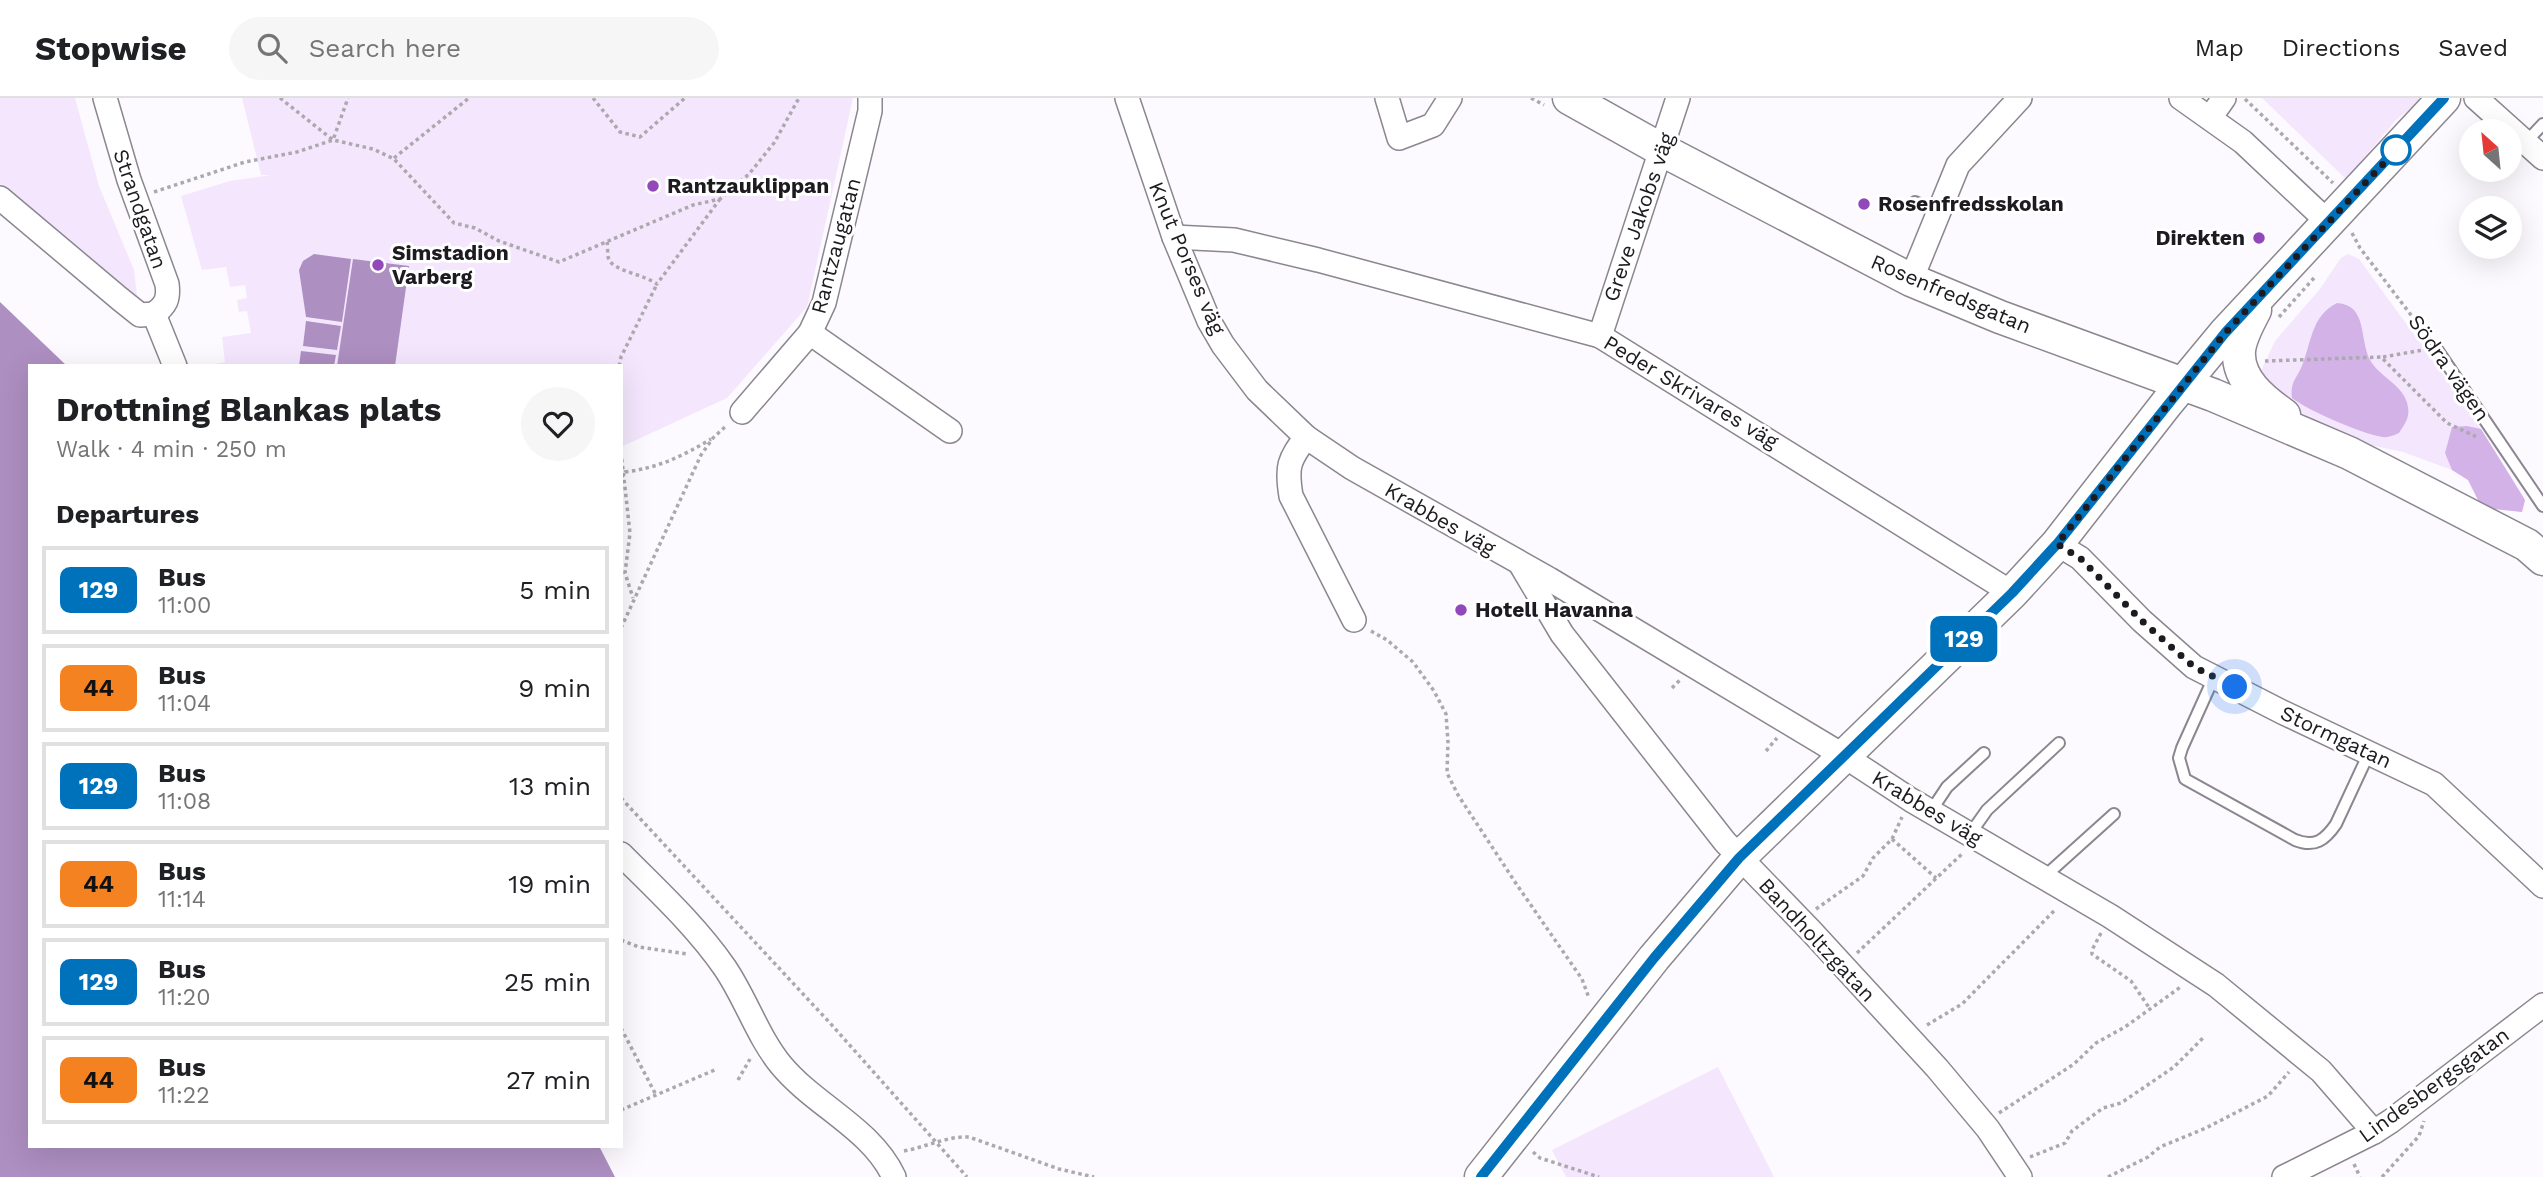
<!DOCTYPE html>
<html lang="en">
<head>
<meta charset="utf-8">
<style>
  :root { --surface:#fff; --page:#f6f6f6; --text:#202124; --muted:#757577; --line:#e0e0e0 }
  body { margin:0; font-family:"Work Sans",sans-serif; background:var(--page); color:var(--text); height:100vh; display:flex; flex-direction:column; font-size:26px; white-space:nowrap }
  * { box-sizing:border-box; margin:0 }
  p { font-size:23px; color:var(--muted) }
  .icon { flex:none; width:38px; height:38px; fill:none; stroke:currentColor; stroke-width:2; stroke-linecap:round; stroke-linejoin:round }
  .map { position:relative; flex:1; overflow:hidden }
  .drawer { position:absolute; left:28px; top:266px; width:595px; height:784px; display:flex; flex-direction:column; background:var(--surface); border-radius:0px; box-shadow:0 7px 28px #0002 }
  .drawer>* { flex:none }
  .badge { padding:0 14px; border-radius:10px; font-size:24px; line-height:46px }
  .needle { width:46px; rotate:333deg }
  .tools { position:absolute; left:2459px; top:21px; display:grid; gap:14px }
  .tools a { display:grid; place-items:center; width:63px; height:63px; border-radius:50%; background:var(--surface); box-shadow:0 7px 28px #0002; font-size:35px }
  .you { position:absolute; width:35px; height:35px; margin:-18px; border:5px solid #fff; border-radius:50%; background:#1a73e8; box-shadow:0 0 0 10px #1a73e833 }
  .map>.badge { position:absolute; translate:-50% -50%; box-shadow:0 0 0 4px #fff }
  h2 { padding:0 28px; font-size:26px; line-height:63px }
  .round { display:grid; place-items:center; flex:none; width:74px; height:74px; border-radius:37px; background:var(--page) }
  .headline { display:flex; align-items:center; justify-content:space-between; height:119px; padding:0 28px }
  h1 { font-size:33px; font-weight:700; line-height:52px }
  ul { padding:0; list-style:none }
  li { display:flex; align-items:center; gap:21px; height:88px; margin:0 14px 10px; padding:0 14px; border:4px solid var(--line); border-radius:0px }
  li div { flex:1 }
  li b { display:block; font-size:26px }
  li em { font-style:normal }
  li .badge { min-width:77px; font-weight:700; text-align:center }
  header { display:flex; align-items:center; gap:42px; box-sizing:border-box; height:98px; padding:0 35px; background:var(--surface); border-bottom:2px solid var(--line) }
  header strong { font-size:33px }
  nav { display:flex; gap:38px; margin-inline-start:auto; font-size:24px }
  .search { width:490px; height:63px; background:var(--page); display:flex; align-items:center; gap:18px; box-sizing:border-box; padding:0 24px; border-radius:38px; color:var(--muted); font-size:26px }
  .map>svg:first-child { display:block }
</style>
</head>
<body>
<header>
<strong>Stopwise</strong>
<div class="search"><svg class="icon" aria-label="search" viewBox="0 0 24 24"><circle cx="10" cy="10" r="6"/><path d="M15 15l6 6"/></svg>Search here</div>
<nav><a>Map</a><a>Directions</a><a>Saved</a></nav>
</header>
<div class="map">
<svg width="2543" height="1079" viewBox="0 0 2543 1079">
  <rect width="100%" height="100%" fill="#fcf9ff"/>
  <g fill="#f4e7fd">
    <path d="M0,0H75L99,88L134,172L137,198L133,200L128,198L0,86Z"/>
    <path d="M242,0H853L807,209L727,300L621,349V268H216V266L225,264L222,239L251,235L247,213L239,214L237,202L247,200L245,187L230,189L226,169L202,172L181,98L230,83L271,77H261Z"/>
    <path d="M2262,0H2424L2397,21L2346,81Z"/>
    <path d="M2348,156L2359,161C2416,240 2476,317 2525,402L2522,414L2494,411L2479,404L2468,382L2452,372L2403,354L2346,342L2299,313L2259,277L2275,243L2319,192L2341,160Z"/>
    <path d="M1718,969L1774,1079H1566L1552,1052Z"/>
  </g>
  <g fill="#d2b2e7">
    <path d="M2337,205C2368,207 2359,241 2370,262C2380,280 2405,287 2408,309C2410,320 2404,327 2399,335C2394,337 2388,340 2383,339C2362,336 2309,313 2292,300C2290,282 2298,280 2303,265C2312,241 2312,218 2337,205Z"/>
    <path d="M2467,328L2481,331L2525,402L2522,414L2494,411L2479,404L2468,382L2452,372L2445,355L2452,329Z"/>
  </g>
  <g fill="#ad8fc1">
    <path d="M314,156L351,161L342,224L306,219L299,172L303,163Z"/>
    <path d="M353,161L409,168L395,268H337Z"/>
    <path d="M0,204L67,268H30V1048H599L615,1079H0Z"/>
    <path d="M306,223L341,228L337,252L303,248Z"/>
    <path d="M301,253L336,257L334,268H299Z"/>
  </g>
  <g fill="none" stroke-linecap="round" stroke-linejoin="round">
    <defs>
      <g id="lane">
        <path d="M2526,44L2543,26"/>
        <path d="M1915,104L1939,114"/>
        <path d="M2436,250L2543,408"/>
        <path d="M2214,579L2182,650L2179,660L2185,681L2295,742C2315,750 2325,742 2336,726L2369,655"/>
        <path d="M1931,713L1947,689L1984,655"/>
        <path d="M1970,736L1987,712L2059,645"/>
        <path d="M2044,779L2114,716"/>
      </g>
      <g id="street">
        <path d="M105,0L129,82L167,186C169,201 166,207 154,216"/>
        <path d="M1127,0L1174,139L1209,223L1223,247L1257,292L1306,339L1352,370L1549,481L1844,658L1911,702L2110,818L2216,887L2321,973L2374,1034"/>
        <path d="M1387,0L1399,40L1433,27L1450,0"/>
        <path d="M2181,0L2243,44L2328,124"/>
        <path d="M2476,0L2543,60"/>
        <path d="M2210,20L2224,0"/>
        <path d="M0,100L120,201L140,217L154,216"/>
        <path d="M1174,139L1234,142L1318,162L1600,238L2012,495"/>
        <path d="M1911,182L1958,67L2020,0"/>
        <path d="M154,216L175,268"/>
        <path d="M810,235L950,333"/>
        <path d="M1600,238L1678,0"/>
        <path d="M742,314L810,235L824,205L870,13V0"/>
        <path d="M1306,339C1289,362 1286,368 1291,398L1354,522"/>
        <path d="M2057,446L2080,460L2142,523L2194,569L2282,614L2434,686L2543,788"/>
        <path d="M1521,467L1562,536L1725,744L1812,834L1937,970L1988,1031L2020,1079"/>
        <path d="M621,756C657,792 696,828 725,870C746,901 758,939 781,967C815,1008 871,1030 894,1079"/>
        <path d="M2284,1079L2374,1034L2391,1023L2543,907"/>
      </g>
      <g id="secondary">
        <path d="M1569,0L1662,52L1911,182L2000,219L2213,297L2349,355L2527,447L2543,461"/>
        <path d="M2255,212C2249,224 2240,239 2239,253C2237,282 2263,302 2284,317"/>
        <path d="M1481,1079L1654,860L1739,760L2012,495L2057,446L2167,305L2225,235L2444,0"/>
      </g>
    </defs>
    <use href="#lane" stroke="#8b868f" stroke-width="14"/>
    <use href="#street" stroke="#8b868f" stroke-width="26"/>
    <use href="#secondary" stroke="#8b868f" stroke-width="35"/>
    <g stroke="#aca9ae" stroke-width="3.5" stroke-dasharray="3.5 3.5" stroke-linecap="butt">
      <path d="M280,0L333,42L348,0"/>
      <path d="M593,0L620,34L640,39L685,0"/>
      <path d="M1531,0L1544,7"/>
      <path d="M2245,1L2333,85"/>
      <path d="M394,60L469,0"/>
      <path d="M154,94L245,64L297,54L333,42L373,51L394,61L454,125L475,130L499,143L559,164L693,107L720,101L749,76L774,45L799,0"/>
      <path d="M2352,135L2360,150L2427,238"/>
      <path d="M607,144C608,149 607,157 609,162C615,173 645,177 657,186L720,101"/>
      <path d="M2279,219L2314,180"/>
      <path d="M2383,259L2423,252"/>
      <path d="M2265,263L2381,259L2447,325L2479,340"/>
      <path d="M619,268L621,259L657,186"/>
      <path d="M621,354L630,435L625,475L633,500"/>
      <path d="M621,380L625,374C658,370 683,358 711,341"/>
      <path d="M621,530L701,357L713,340L726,328"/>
      <path d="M1371,533L1387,542L1413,564L1434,593L1446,616L1448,644L1447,675L1458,697L1517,787L1582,881L1589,900"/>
      <path d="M1672,590L1680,582"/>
      <path d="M1766,653L1777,640"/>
      <path d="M621,700L830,925L967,1079"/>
      <path d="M1892,741L1936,780"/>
      <path d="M1816,811L1863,778L1873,760L1892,741L1902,719"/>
      <path d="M2101,835L2092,852V856L2131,883L2150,911"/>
      <path d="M621,842L639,849L687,856"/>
      <path d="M1857,855L1963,755"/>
      <path d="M1927,927L1962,906L2056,811"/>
      <path d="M621,930L656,997"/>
      <path d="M738,982L750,961"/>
      <path d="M621,1012L717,971"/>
      <path d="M1999,1015L2074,966L2096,945L2125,929L2182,888"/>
      <path d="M904,1053C926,1049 947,1038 969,1039L1059,1071L1094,1079"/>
      <path d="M1533,1054L1540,1060L1599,1079"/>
      <path d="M2030,1059L2065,1045L2072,1033L2103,1010L2121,1005L2174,969L2204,939"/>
      <path d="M2354,1066L2360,1079"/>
      <path d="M2108,1079L2148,1059L2160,1049L2206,1030L2268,998L2289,974"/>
      <path d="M2382,1079L2419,1038L2424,1023"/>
    </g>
    <use href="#lane" stroke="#fff" stroke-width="10"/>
    <use href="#street" stroke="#fff" stroke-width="23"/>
    <use href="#secondary" stroke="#fff" stroke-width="32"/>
  </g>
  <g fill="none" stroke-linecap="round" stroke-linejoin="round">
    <defs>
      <path id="line" d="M1481,1079L1654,860L1739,760L2012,495L2057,446L2225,235L2444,0"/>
    </defs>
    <use href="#line" stroke="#fff" stroke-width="16"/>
    <use href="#line" stroke="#0072bc" stroke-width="10"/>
    <path stroke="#1d1b1f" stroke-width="7" stroke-dasharray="0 12.6" d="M2235,589L2194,569L2142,523L2080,460L2057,446L2225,235L2396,52"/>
  </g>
  <circle fill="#fff" stroke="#0072bc" stroke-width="3.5" cx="2396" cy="52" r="14"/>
  <g fill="#9248bb" stroke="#fff" stroke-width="2.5">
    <circle cx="653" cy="88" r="7"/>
    <circle cx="1864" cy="106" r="7"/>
    <circle cx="2259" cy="140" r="7"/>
    <circle cx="378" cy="167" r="7"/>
    <circle cx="1461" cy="512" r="7"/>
  </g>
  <g text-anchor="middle" stroke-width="6" stroke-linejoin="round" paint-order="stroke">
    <g font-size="21" font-weight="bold" fill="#1d1b1f" stroke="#fff" text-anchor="start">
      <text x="667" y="95">Rantzauklippan</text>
      <text x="1878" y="113">Rosenfredsskolan</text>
      <text x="2245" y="147" text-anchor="end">Direkten</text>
      <text x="392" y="162">Simstadion<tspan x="392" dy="24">Varberg</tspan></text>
      <text x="1475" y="519">Hotell Havanna</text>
    </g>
    <g font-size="21" fill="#1d1b1f" stroke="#fff">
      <text transform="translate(140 111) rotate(71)" y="7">Strandgatan</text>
      <text transform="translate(1639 119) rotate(-71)" y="7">Greve Jakobs väg</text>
      <text transform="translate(836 148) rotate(-75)" y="7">Rantzaugatan</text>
      <text transform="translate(1187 160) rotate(67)" y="7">Knut Porses väg</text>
      <text transform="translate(1951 196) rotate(23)" y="7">Rosenfredsgatan</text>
      <text transform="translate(2449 270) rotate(55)" y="7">Södra vägen</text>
      <text transform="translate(1691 294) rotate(31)" y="7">Peder Skrivares väg</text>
      <text transform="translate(1440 421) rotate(30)" y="7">Krabbes väg</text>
      <text transform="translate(2336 639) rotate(25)" y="7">Stormgatan</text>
      <text transform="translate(1927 710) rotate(31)" y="7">Krabbes väg</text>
      <text transform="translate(1817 842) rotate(47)" y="7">Bandholtzgatan</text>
      <text transform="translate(2434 987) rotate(-36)" y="7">Lindesbergsgatan</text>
    </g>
  </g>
</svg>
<div class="tools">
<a><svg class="needle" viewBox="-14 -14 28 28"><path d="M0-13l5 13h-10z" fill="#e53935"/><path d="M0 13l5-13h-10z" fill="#757577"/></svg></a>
<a><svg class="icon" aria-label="layers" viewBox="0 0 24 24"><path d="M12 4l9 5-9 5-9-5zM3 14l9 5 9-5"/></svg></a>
</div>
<div class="you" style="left:2235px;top:589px"></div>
<b class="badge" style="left:1964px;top:541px;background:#0072bc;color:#fff">129</b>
<section class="drawer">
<div class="headline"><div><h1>Drottning Blankas plats</h1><p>Walk · 4 min · 250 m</p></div><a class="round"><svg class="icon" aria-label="heart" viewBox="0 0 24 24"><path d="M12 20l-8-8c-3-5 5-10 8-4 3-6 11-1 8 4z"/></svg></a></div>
<h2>Departures</h2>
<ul>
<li><span class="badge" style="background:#0072bc;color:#fff">129</span><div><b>Bus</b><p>11:00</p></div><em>5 min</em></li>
<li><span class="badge" style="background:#f58220;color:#111">44</span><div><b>Bus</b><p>11:04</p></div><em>9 min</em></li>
<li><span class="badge" style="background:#0072bc;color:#fff">129</span><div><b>Bus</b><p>11:08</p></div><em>13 min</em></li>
<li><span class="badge" style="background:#f58220;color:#111">44</span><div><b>Bus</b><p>11:14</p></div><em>19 min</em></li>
<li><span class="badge" style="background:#0072bc;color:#fff">129</span><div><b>Bus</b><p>11:20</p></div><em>25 min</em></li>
<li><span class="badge" style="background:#f58220;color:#111">44</span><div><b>Bus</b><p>11:22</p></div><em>27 min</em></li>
</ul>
</section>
</div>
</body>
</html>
